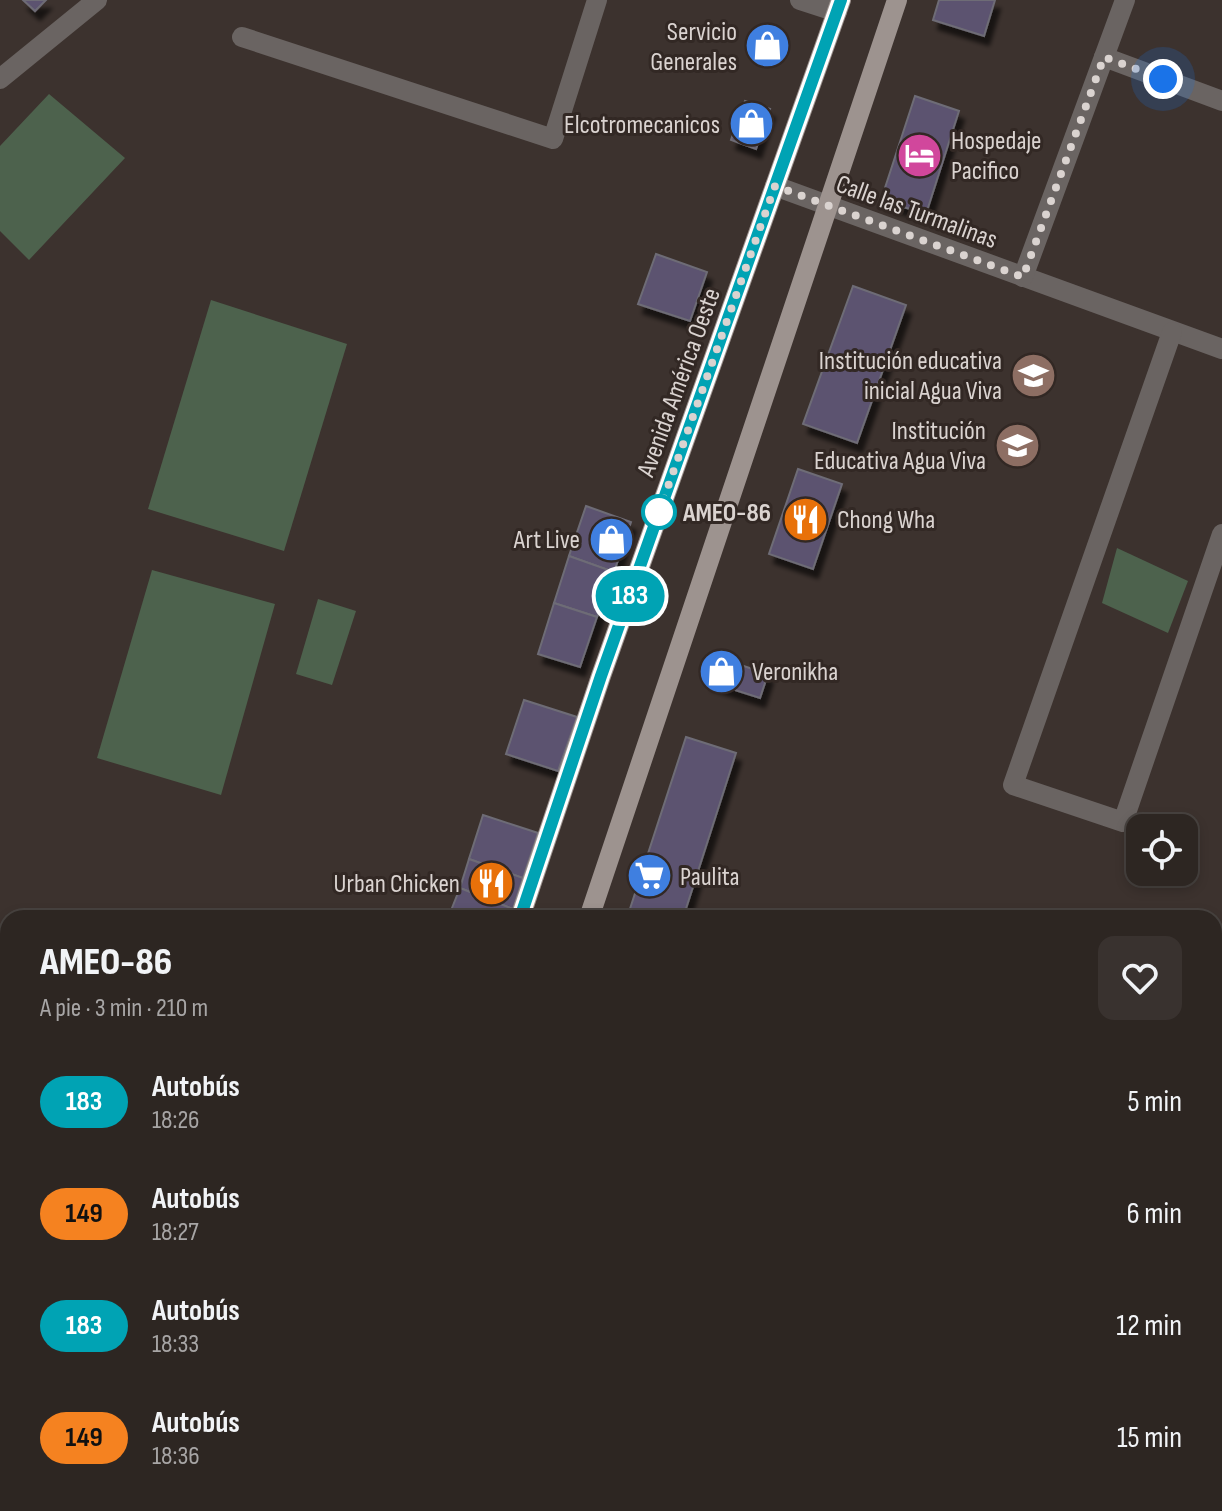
<!DOCTYPE html>
<html lang="es">
<head>
<meta charset="utf-8">
<style>
  :root { --surface:#2d2622; --page:#39322f; --text:#f1f3f6; --muted:#a7a5a5; --line:#484340 }
  body { margin:0; font-family:"Sofia Sans Condensed",sans-serif; background:var(--page); color:var(--text); height:100vh; display:flex; flex-direction:column; font-size:30px; white-space:nowrap }
  * { box-sizing:border-box; margin:0 }
  p { font-size:26px; color:var(--muted) }
  .icon { flex:none; width:44px; height:44px; fill:none; stroke:currentColor; stroke-width:2; stroke-linecap:round; stroke-linejoin:round }
  .map { position:relative; flex:1; overflow:hidden }
  .details { position:absolute; left:0px; top:910px; width:1222px; height:602px; display:flex; flex-direction:column; background:var(--surface); border-radius:24px 24px 0 0; box-shadow:0 4px 12px #0003,0 0 0 2px var(--line) }
  .details>* { flex:none }
  .badge { padding:0 16px; border-radius:26px; font-size:28px; line-height:52px }
  .fabs { position:absolute; left:1126px; top:814px; display:grid; gap:16px }
  .fabs a { display:grid; place-items:center; width:72px; height:72px; border-radius:16px; background:var(--surface); box-shadow:0 4px 12px #0003,0 0 0 2px var(--line); font-size:40px }
  .you { position:absolute; width:40px; height:40px; margin:-20px; border:6px solid #fff; border-radius:50%; background:#1a73e8; box-shadow:0 0 0 12px #1a73e833 }
  .map>.badge { position:absolute; translate:-50% -50%; box-shadow:0 0 0 4px #fff }
  .round { display:grid; place-items:center; flex:none; width:84px; height:84px; border-radius:16px; background:var(--page) }
  .headline { display:flex; align-items:center; justify-content:space-between; height:136px; padding:0 40px }
  h1 { font-size:38px; font-weight:800; line-height:60px }
  ul { padding:0; list-style:none }
  li { display:flex; align-items:center; gap:24px; height:112px; padding:0 40px }
  li div { flex:1 }
  li b { display:block; font-size:30px }
  li em { font-style:normal }
  li .badge { min-width:88px; font-weight:700; text-align:center }
  .map>svg:first-child { display:block }
</style>
</head>
<body>
<div class="map">
<svg width="1222" height="1511" viewBox="0 0 1222 1511">
  <defs>
    <filter id="shadow"><feDropShadow dx="5" dy="9" stdDeviation="2" flood-color="#0009"/></filter>
  </defs>
  <rect width="100%" height="100%" fill="#3c322e"/>
  <g fill="#4d624d">
    <path d="M49,94L125,158L29,260L0,231V146Z"/>
    <path d="M211,300L347,344L284,551L148,509Z"/>
    <path d="M1117,548L1188,581L1168,633L1102,603Z"/>
    <path d="M152,570L275,604L221,795L97,758Z"/>
    <path d="M318,599L356,611L332,685L296,674Z"/>
    <path d="M0,1339L8,1341V1391L0,1434Z"/>
    <path d="M969,1504H1144L1142,1511H966Z"/>
  </g>
  <g fill="#5b536f" stroke="#6e6c76" stroke-width="2" filter="url(#shadow)">
    <path d="M23,0H46L35,11Z"/>
    <path d="M939,0H995L984,36L933,20Z"/>
    <path d="M915,96L959,111L926,214L881,200Z"/>
    <path d="M745,101L770,109L756,149L731,140Z"/>
    <path d="M656,254L707,272L690,321L638,304Z"/>
    <path d="M853,286L906,305L857,443L803,424Z"/>
    <path d="M798,469L842,484L813,569L769,554Z"/>
    <path d="M586,506L631,522L614,572L569,556Z"/>
    <path d="M569,556L614,572L597,617L554,603Z"/>
    <path d="M554,603L597,617L580,667L538,654Z"/>
    <path d="M716,657L768,674L760,698L707,681Z"/>
    <path d="M524,700L577,717L558,771L506,754Z"/>
    <path d="M686,737L736,753L683,918H627Z"/>
    <path d="M483,815L538,833L523,878L469,859Z"/>
    <path d="M469,859L523,878L513,909L460,888Z"/>
    <path d="M460,888L513,909L510,918H448Z"/>
    <path d="M0,1067L8,1068V1130L0,1128Z"/>
    <path d="M4,1232L8,1233V1316L0,1315V1256Z"/>
    <path d="M1214,1491L1222,1493V1511H1186L1189,1504H1214Z"/>
    <path d="M225,1504H290L289,1511H223Z"/>
    <path d="M857,1504H889L888,1511H855Z"/>
  </g>
  <g fill="none" stroke-linecap="round" stroke-linejoin="round">
    <path stroke="#6a6462" stroke-width="18" d="M13,1511L14,1504"/>
    <g stroke="#6a6462" stroke-width="20">
      <path d="M800,0L837,12"/>
      <path d="M242,37L553,139L597,0"/>
      <path d="M1104,57L1222,101"/>
      <path d="M0,79L97,0"/>
      <path d="M775,186L1222,349"/>
      <path d="M1023,277L1125,0"/>
      <path d="M1172,332L1013,785L1123,822L1222,534"/>
      <path d="M703,1511L705,1504"/>
      <path d="M945,1511L947,1504"/>
      <path d="M1157,1511L1159,1504"/>
    </g>
    <g stroke="#9d938f" stroke-width="20">
      <path d="M520,918L601,676L841,0"/>
      <path d="M589,918L897,0"/>
      <path d="M339,1511L341,1504"/>
      <path d="M392,1511L395,1504"/>
    </g>
    <g stroke="#b2a5a0" stroke-width="24">
      <path d="M0,1160L8,1162"/>
      <path d="M0,1205L8,1207"/>
      <path d="M1214,1422L1222,1423"/>
      <path d="M1214,1470L1222,1472"/>
    </g>
  </g>
  <g fill="none" stroke-linecap="round" stroke-linejoin="round">
    <defs>
      <path id="line" d="M520,918L601,676L841,0"/>
    </defs>
    <use href="#line" stroke="#fff" stroke-width="18"/>
    <use href="#line" stroke="#00a3b4" stroke-width="12"/>
    <path stroke="#dad3d0" stroke-width="8" stroke-dasharray="0 14.4" d="M659,512L775,186L1023,277L1104,57L1163,79"/>
  </g>
  <defs>
    <symbol id="shop-disc" viewBox="-11 -11 22 22"><circle r="9.5" fill="#3f7fe0" stroke="#322824"/><path d="M-5-2.5h2.3a2.7 3.5 0 0 1 5.4 0H5L5.5 6h-11ZM-1.5-2.5h3a1.5 2.3 0 0 0-3 0Z" fill="#fff"/></symbol>
    <symbol id="hotel-disc" viewBox="-11 -11 22 22"><circle r="9.5" fill="#d1479c" stroke="#322824"/><path d="M-6-4.5h1.5V1H6V5H4.5V3h-9V5H-6ZM-4 0a1.8 1.8 0 1 1 3.6 0ZM.5 0V-2.5h3Q6-2.5 6 0Z" fill="#fff"/></symbol>
    <symbol id="school-disc" viewBox="-11 -11 22 22"><circle r="9.5" fill="#8d6e63" stroke="#322824"/><path d="M0-5L7-2L0 1L-7-2ZM-4 1L0 2.5L4 1V4Q0 6-4 4Z" fill="#fff"/></symbol>
    <symbol id="restaurant-disc" viewBox="-11 -11 22 22"><circle r="9.5" fill="#e8710a" stroke="#322824"/><path d="M-5-6h1v4h1v-4h1v4h1v-4h1v5L-1.5 .5V6h-2V.5L-5-1ZM5-6V6H3V1.5H1.5Q1.5-4 5-6Z" fill="#fff"/></symbol>
    <symbol id="supermarket-disc" viewBox="-11 -11 22 22"><circle r="9.5" fill="#3f7fe0" stroke="#322824"/><path d="M-6-5.5h2.5l.6 2H6L4.5 2H-2.5L-4.4-4H-6ZM-1.5 3.2a1.3 1.3 0 1 0 .1 0ZM3 3.2a1.3 1.3 0 1 0 .1 0Z" fill="#fff"/></symbol>
  </defs>
  <g fill-rule="evenodd">
    <use href="#shop-disc" x="742" y="20" width="51" height="51"/>
    <use href="#shop-disc" x="726" y="98" width="51" height="51"/>
    <use href="#hotel-disc" x="894" y="130" width="51" height="51"/>
    <use href="#school-disc" x="1008" y="350" width="51" height="51"/>
    <use href="#school-disc" x="992" y="420" width="51" height="51"/>
    <use href="#restaurant-disc" x="780" y="494" width="51" height="51"/>
    <use href="#shop-disc" x="586" y="514" width="51" height="51"/>
    <use href="#shop-disc" x="696" y="646" width="51" height="51"/>
    <use href="#supermarket-disc" x="624" y="850" width="51" height="51"/>
    <use href="#restaurant-disc" x="466" y="858" width="51" height="51"/>
  </g>
  <circle fill="#fff" stroke="#00a3b4" stroke-width="4" cx="659" cy="512" r="16"/>
  <g text-anchor="middle" stroke-width="6" stroke-linejoin="round" paint-order="stroke">
    <g font-size="26" fill="#dad3d0" stroke="#322824" text-anchor="end">
      <text x="737" y="40">Servicio<tspan x="737" dy="30">Generales</tspan></text>
      <text x="720" y="133">Elcotromecanicos</text>
      <text x="951" y="149" text-anchor="start">Hospedaje<tspan x="951" dy="30">Pacifico</tspan></text>
      <text x="1002" y="369">Institución educativa<tspan x="1002" dy="30">inicial Agua Viva</tspan></text>
      <text x="986" y="439">Institución<tspan x="986" dy="30">Educativa Agua Viva</tspan></text>
      <text x="837" y="528" text-anchor="start">Chong Wha</text>
      <text x="580" y="548">Art Live</text>
      <text x="752" y="680" text-anchor="start">Veronikha</text>
      <text x="680" y="885" text-anchor="start">Paulita</text>
      <text x="460" y="892">Urban Chicken</text>
    </g>
    <g font-size="26" fill="#dad3d0" stroke="#322824">
      <text transform="translate(917 211) rotate(20)" y="9">Calle las Turmalinas</text>
      <text transform="translate(678 382) rotate(-70)" y="9">Avenida América Oeste</text>
    </g>
    <g font-size="26" font-weight="bold" fill="#dad3d0" stroke="#322824" text-anchor="start">
      <text x="683" y="521">AMEO-86</text>
    </g>
  </g>
</svg>
<div class="fabs">
<a><svg class="icon" aria-label="locate" viewBox="0 0 24 24"><circle cx="12" cy="12" r="6"/><path d="M12 2v4M12 18v4M2 12h4M18 12h4"/></svg></a>
</div>
<div class="you" style="left:1163px;top:79px"></div>
<b class="badge" style="left:630px;top:596px;background:#00a3b4;color:#fff">183</b>
<section class="details">
<div class="headline"><div><h1>AMEO-86</h1><p>A pie · 3 min · 210 m</p></div><a class="round"><svg class="icon" aria-label="heart" viewBox="0 0 24 24"><path d="M12 20l-8-8c-3-5 5-10 8-4 3-6 11-1 8 4z"/></svg></a></div>
<ul>
<li><span class="badge" style="background:#00a3b4;color:#fff">183</span><div><b>Autobús</b><p>18:26</p></div><em>5 min</em></li>
<li><span class="badge" style="background:#f58220;color:#111">149</span><div><b>Autobús</b><p>18:27</p></div><em>6 min</em></li>
<li><span class="badge" style="background:#00a3b4;color:#fff">183</span><div><b>Autobús</b><p>18:33</p></div><em>12 min</em></li>
<li><span class="badge" style="background:#f58220;color:#111">149</span><div><b>Autobús</b><p>18:36</p></div><em>15 min</em></li>
</ul>
</section>
</div>
</body>
</html>
